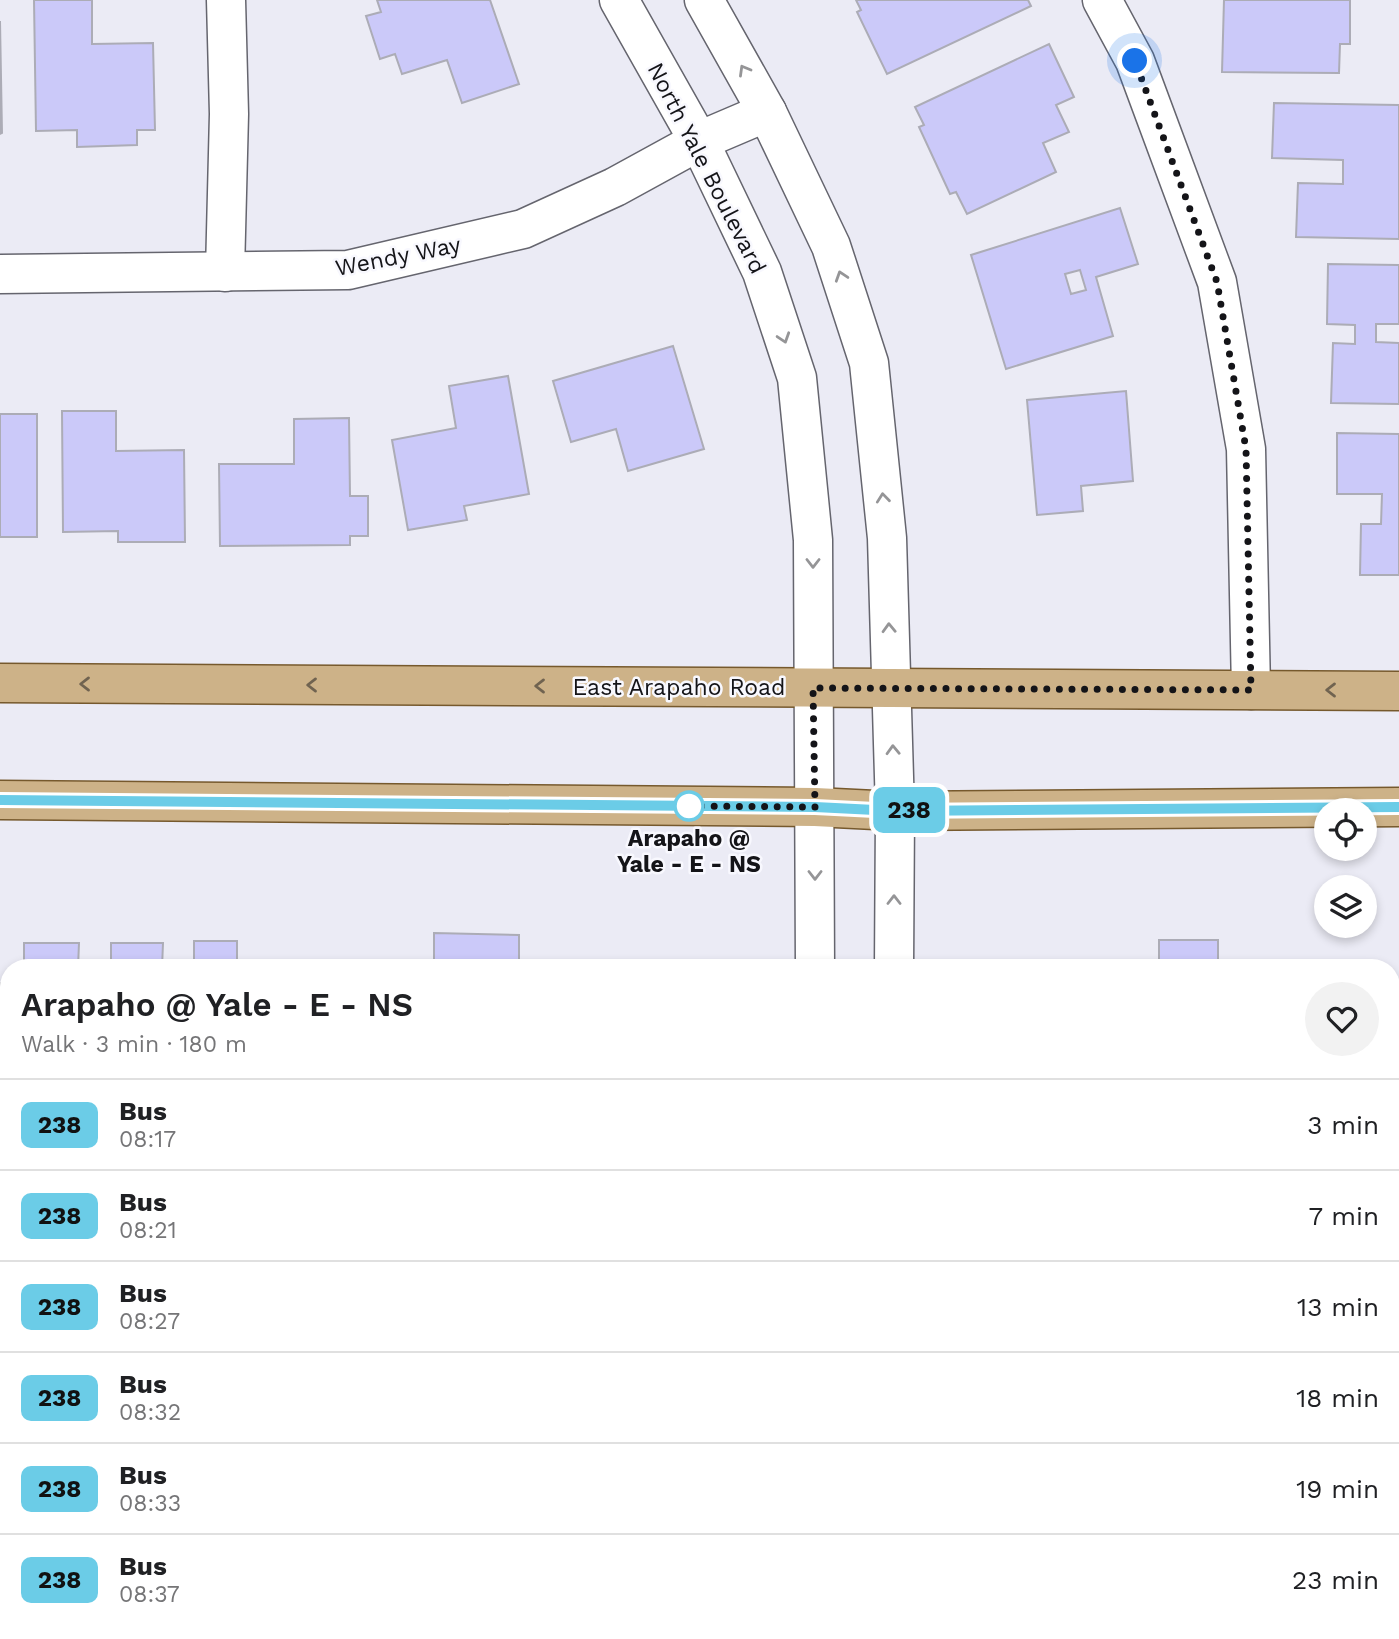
<!DOCTYPE html>
<html lang="en">
<head>
<meta charset="utf-8">
<style>
  :root { --surface:#fff; --page:#f2f2f2; --text:#202124; --muted:#757577; --line:#e0e0e0 }
  body { margin:0; font-family:"Work Sans",sans-serif; background:var(--page); color:var(--text); height:100vh; display:flex; flex-direction:column; font-size:26px; white-space:nowrap }
  * { box-sizing:border-box; margin:0 }
  p { font-size:23px; color:var(--muted) }
  .icon { flex:none; width:38px; height:38px; fill:none; stroke:currentColor; stroke-width:2; stroke-linecap:round; stroke-linejoin:round }
  .map { position:relative; flex:1; overflow:hidden }
  .panel { position:absolute; left:0px; top:959px; width:1400px; height:681px; display:flex; flex-direction:column; background:var(--surface); border-radius:28px 28px 0 0; box-shadow:0 4px 10px #0003 }
  .panel>* { flex:none }
  .badge { padding:0 14px; border-radius:10px; font-size:24px; line-height:46px }
  .fabs { position:absolute; left:1314px; top:798px; display:grid; gap:14px }
  .fabs a { display:grid; place-items:center; width:63px; height:63px; border-radius:50%; background:var(--surface); box-shadow:0 4px 10px #0003; font-size:35px }
  .you { position:absolute; width:35px; height:35px; margin:-18px; border:5px solid #fff; border-radius:50%; background:#1a73e8; box-shadow:0 0 0 10px #1a73e833 }
  .map>.badge { position:absolute; translate:-50% -50%; box-shadow:0 0 0 4px #fff }
  .round { display:grid; place-items:center; flex:none; width:74px; height:74px; border-radius:37px; background:var(--page) }
  .headline { display:flex; align-items:center; justify-content:space-between; height:119px; padding:0 21px }
  h1 { font-size:33px; font-weight:600; line-height:52px }
  ul { padding:0; list-style:none }
  li { display:flex; align-items:center; gap:21px; height:91px; padding:0 21px; border-top:2px solid var(--line) }
  li div { flex:1 }
  li b { display:block; font-size:26px }
  li em { font-style:normal }
  li .badge { min-width:77px; font-weight:700; text-align:center }
  .map>svg:first-child { display:block }
</style>
</head>
<body>
<div class="map">
<svg width="1399" height="1639" viewBox="0 0 1399 1639">
  <rect width="100%" height="100%" fill="#ebebf5"/>
  <g fill="#cbc9f9" stroke="#acacb6" stroke-width="2" fill-rule="evenodd">
    <path d="M34,0H92V44L153,43L155,130H137V145L77,147V130L36,131Z"/>
    <path d="M377,0H490L519,84L462,103L447,60L402,74L395,54L380,59L366,16L381,12Z"/>
    <path d="M856,0H1028L1031,6L887,74L857,12L861,10Z"/>
    <path d="M1224,0H1350V44H1340L1339,73L1222,72Z"/>
    <path d="M0,21L2,133L0,134Z"/>
    <path d="M1049,44L1074,97L1056,105L1069,132L1043,143L1056,172L967,214L956,192L950,194L919,127L924,125L915,107Z"/>
    <path d="M1274,103L1399,105V239L1296,237L1298,183L1343,184V160L1272,158Z"/>
    <path d="M1120,208L1138,264L1096,277L1113,336L1006,369L971,255ZM1080,270L1086,290L1071,294L1065,274Z"/>
    <path d="M1328,264L1399,265V324H1376V342L1399,343V404L1331,403L1333,343L1355,344V325L1327,324Z"/>
    <path d="M673,346L704,449L628,471L616,429L571,442L553,381Z"/>
    <path d="M508,376L529,494L464,506L467,520L408,530L392,440L456,428L449,386Z"/>
    <path d="M1126,391L1133,481L1081,486L1083,511L1037,515L1027,400Z"/>
    <path d="M62,411H116V451L184,450L185,542H118V531L63,532Z"/>
    <rect x="0" y="414" width="37" height="123"/>
    <path d="M349,418L350,496H368V536H350V545L220,546L219,464H294V419Z"/>
    <path d="M1337,433L1399,434V575H1360L1361,524H1381L1382,494H1337Z"/>
    <path d="M434,933L519,935V968H434Z"/>
    <rect x="1159" y="940" width="59" height="28"/>
    <rect x="194" y="941" width="43" height="27"/>
    <path d="M24,943H79L78,968H24Z"/>
    <path d="M111,943H163L162,968H111Z"/>
    <rect x="270" y="960" width="51" height="8"/>
    <rect x="592" y="963" width="42" height="5"/>
    <path d="M721,964V968H673V965Z"/>
    <path d="M0,983H5V999H9V1095H0Z"/>
    <rect x="1391" y="1007" width="8" height="106"/>
    <rect x="0" y="1334" width="9" height="162"/>
    <rect x="1391" y="1354" width="8" height="161"/>
    <rect x="993" y="1631" width="61" height="8"/>
    <path d="M344,1632L403,1633V1639H344Z"/>
    <path d="M109,1636L201,1637V1639H109Z"/>
  </g>
  <g fill="none" stroke-linecap="round" stroke-linejoin="round">
    <defs>
      <g id="minor">
        <path d="M619,0L702,147L762,272L797,378L813,540L815,968"/>
        <path d="M704,0L767,112L831,246L869,363L887,538L895,811L894,968"/>
        <path d="M1102,0L1135,61L1217,282L1246,449L1251,690"/>
        <path d="M225,272L229,114L226,0"/>
        <path d="M0,274L348,270L523,229L615,187L699,141L767,112"/>
        <path d="M0,1214H9"/>
        <path d="M1391,1234H1399"/>
        <path d="M0,1576H9"/>
        <path d="M1391,1584H1399"/>
        <path d="M817,1631V1639"/>
        <path d="M892,1631V1639"/>
      </g>
      <g id="major">
        <path d="M0,683L1399,691"/>
        <path d="M0,800L815,807L895,811L1399,807"/>
      </g>
    </defs>
    <use href="#minor" stroke="#65656e" stroke-width="41"/>
    <use href="#major" stroke="#76592d" stroke-width="41"/>
    <use href="#minor" stroke="#fff" stroke-width="38"/>
    <use href="#major" stroke="#cdb288" stroke-width="38"/>
  </g>
  <defs><path id="oneway-chevron" d="M-2-3.5L2.5 0L-2 3.5" fill="none" stroke-width="1.6" stroke-linecap="round" stroke-linejoin="round" transform="scale(1.75)"/></defs>
  <g stroke="#959597">
    <use href="#oneway-chevron" transform="translate(744 70) rotate(-120)"/>
    <use href="#oneway-chevron" transform="translate(841 276) rotate(-108)"/>
    <use href="#oneway-chevron" transform="translate(784 338) rotate(72)"/>
    <use href="#oneway-chevron" transform="translate(883 498) rotate(-96)"/>
    <use href="#oneway-chevron" transform="translate(813 563) rotate(90)"/>
    <use href="#oneway-chevron" transform="translate(889 628) rotate(-92)"/>
    <use href="#oneway-chevron" transform="translate(893 750) rotate(-92)"/>
    <use href="#oneway-chevron" transform="translate(815 875) rotate(90)"/>
    <use href="#oneway-chevron" transform="translate(894 900) rotate(-90)"/>
  </g>
  <g stroke="#706350">
    <use href="#oneway-chevron" transform="translate(85 684) rotate(-180)"/>
    <use href="#oneway-chevron" transform="translate(312 685) rotate(-180)"/>
    <use href="#oneway-chevron" transform="translate(540 686) rotate(-180)"/>
    <use href="#oneway-chevron" transform="translate(1331 690) rotate(-180)"/>
  </g>
  <g fill="none" stroke-linecap="round" stroke-linejoin="round">
    <defs>
      <path id="line" d="M0,800L815,807L895,811L1399,807"/>
    </defs>
    <use href="#line" stroke="#fff" stroke-width="16"/>
    <use href="#line" stroke="#6bcce7" stroke-width="10"/>
    <path stroke="#141418" stroke-width="7" stroke-dasharray="0 12.6" d="M689,806L815,807L813,688L1251,690L1246,449L1217,282L1135,61"/>
  </g>
  <circle fill="#fff" stroke="#6bcce7" stroke-width="3.5" cx="689" cy="806" r="14"/>
  <g text-anchor="middle" stroke-width="5" stroke-linejoin="round" paint-order="stroke">
    <g font-size="23" fill="#141418" stroke="#f8f8fe">
      <text transform="translate(707 168) rotate(63)" y="8">North Yale Boulevard</text>
      <text transform="translate(398 256) rotate(-11)" y="8">Wendy Way</text>
      <text x="679" y="695">East Arapaho Road</text>
    </g>
    <g font-size="23" font-weight="bold" fill="#141418" stroke="#f8f8fe">
      <text x="689" y="846">Arapaho @<tspan x="689" dy="26">Yale - E - NS</tspan></text>
    </g>
  </g>
</svg>
<div class="fabs">
<a><svg class="icon" aria-label="locate" viewBox="0 0 24 24"><circle cx="12" cy="12" r="6"/><path d="M12 2v4M12 18v4M2 12h4M18 12h4"/></svg></a>
<a><svg class="icon" aria-label="layers" viewBox="0 0 24 24"><path d="M12 4l9 5-9 5-9-5zM3 14l9 5 9-5"/></svg></a>
</div>
<div class="you" style="left:1135px;top:61px"></div>
<b class="badge" style="left:909px;top:810px;background:#6bcce7;color:#111">238</b>
<section class="panel">
<div class="headline"><div><h1>Arapaho @ Yale - E - NS</h1><p>Walk · 3 min · 180 m</p></div><a class="round"><svg class="icon" aria-label="heart" viewBox="0 0 24 24"><path d="M12 20l-8-8c-3-5 5-10 8-4 3-6 11-1 8 4z"/></svg></a></div>
<ul>
<li><span class="badge" style="background:#6bcce7;color:#111">238</span><div><b>Bus</b><p>08:17</p></div><em>3 min</em></li>
<li><span class="badge" style="background:#6bcce7;color:#111">238</span><div><b>Bus</b><p>08:21</p></div><em>7 min</em></li>
<li><span class="badge" style="background:#6bcce7;color:#111">238</span><div><b>Bus</b><p>08:27</p></div><em>13 min</em></li>
<li><span class="badge" style="background:#6bcce7;color:#111">238</span><div><b>Bus</b><p>08:32</p></div><em>18 min</em></li>
<li><span class="badge" style="background:#6bcce7;color:#111">238</span><div><b>Bus</b><p>08:33</p></div><em>19 min</em></li>
<li><span class="badge" style="background:#6bcce7;color:#111">238</span><div><b>Bus</b><p>08:37</p></div><em>23 min</em></li>
</ul>
</section>
</div>
</body>
</html>
